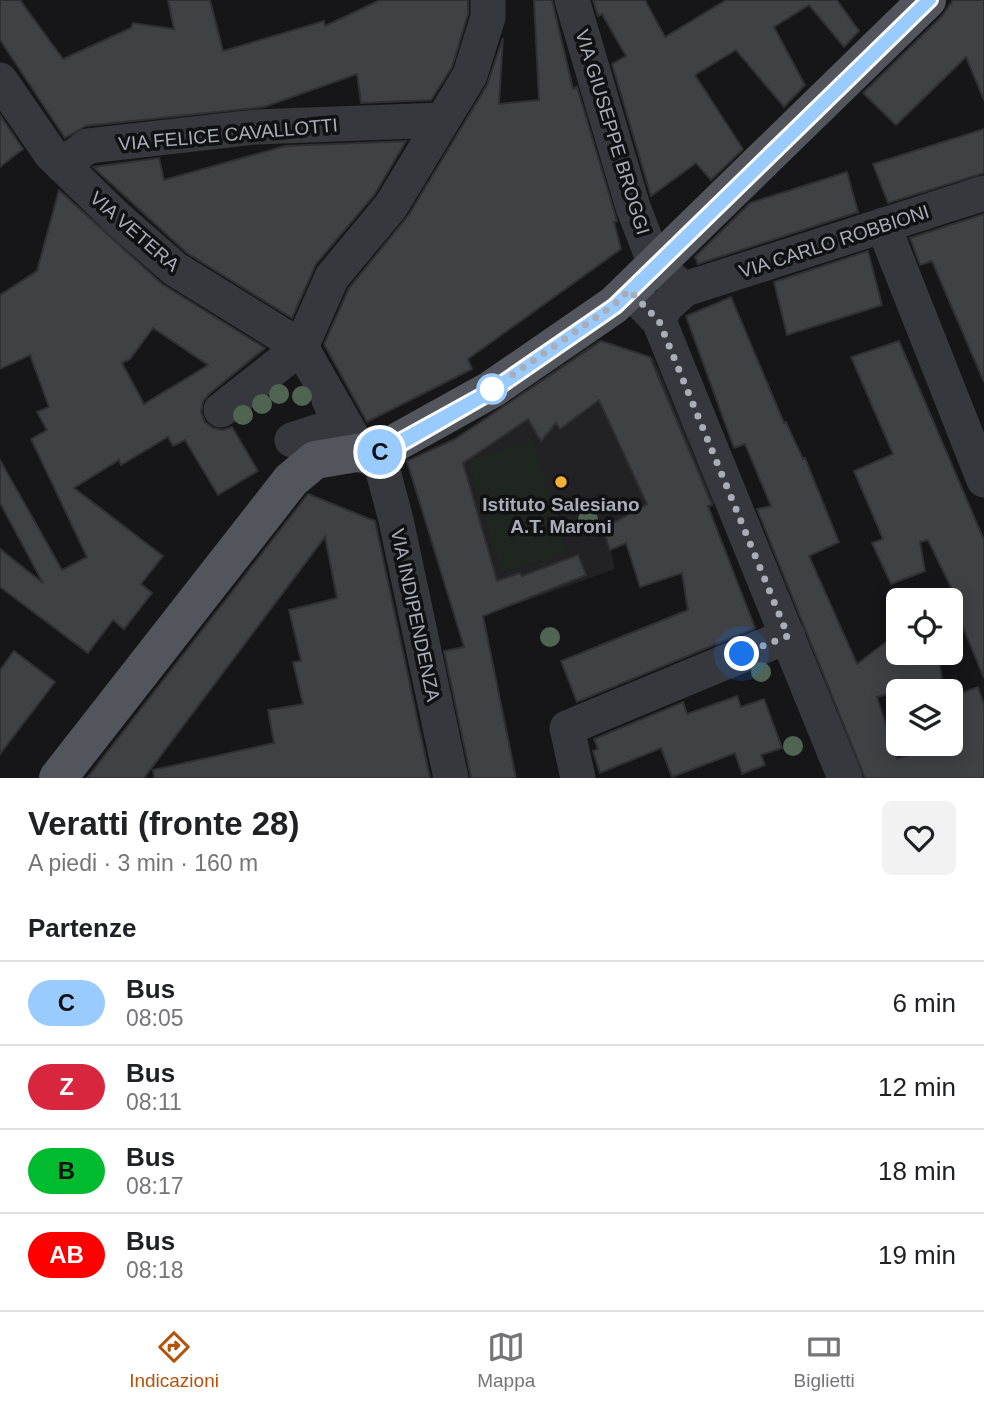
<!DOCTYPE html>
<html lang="it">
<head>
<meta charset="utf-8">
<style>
  :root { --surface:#fff; --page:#f2f2f2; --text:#202124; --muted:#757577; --line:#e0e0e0; --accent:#b45309 }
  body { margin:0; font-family:Arial,sans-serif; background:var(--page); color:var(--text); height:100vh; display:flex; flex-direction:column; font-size:26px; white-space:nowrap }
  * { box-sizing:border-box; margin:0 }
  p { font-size:23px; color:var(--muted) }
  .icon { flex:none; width:38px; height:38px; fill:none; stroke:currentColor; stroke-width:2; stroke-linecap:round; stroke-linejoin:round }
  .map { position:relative; height:778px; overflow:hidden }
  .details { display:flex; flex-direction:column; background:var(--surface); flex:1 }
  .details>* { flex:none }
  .badge { padding:0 14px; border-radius:23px; font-size:24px; line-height:46px }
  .fabs { position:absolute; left:886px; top:588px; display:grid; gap:14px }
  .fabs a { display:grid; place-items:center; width:77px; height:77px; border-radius:10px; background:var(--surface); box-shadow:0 4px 18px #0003; font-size:35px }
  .you { position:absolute; width:35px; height:35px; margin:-18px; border:5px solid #fff; border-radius:50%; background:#1a73e8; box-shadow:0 0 0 10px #1a73e833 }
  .map>.badge { position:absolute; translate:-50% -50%; box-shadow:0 0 0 4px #fff }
  h2 { padding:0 28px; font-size:26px; line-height:63px }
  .round { display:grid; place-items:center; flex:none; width:74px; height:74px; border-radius:10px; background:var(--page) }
  .summary { display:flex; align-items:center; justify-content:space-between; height:119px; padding:0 28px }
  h1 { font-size:33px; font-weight:800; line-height:52px }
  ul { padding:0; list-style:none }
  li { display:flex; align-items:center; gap:21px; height:84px; padding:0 28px; border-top:2px solid var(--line) }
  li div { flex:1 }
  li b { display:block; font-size:26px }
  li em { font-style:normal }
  li .badge { min-width:77px; font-weight:700; text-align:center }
  .menu { display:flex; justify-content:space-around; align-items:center; height:98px; border-top:2px solid var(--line); background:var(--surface); font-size:19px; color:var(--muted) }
  .menu a { display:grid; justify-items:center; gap:4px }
  .menu .current { color:var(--accent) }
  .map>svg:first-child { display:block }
</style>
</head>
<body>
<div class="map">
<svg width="984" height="778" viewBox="0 0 984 778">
  <rect width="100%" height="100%" fill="#161618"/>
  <path fill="#222225" d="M598,340L654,358L715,503L611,550L615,569L458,625L411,460L455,439Z"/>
  <path fill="#1e261f" d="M533,440L567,553L502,572L468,460Z"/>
  <g fill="#404145" stroke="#303034" stroke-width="2" fill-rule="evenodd">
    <path d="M0,0H20L63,59L131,28L133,23L174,29L168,0H210L223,51L324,21L325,26L380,0H468V14L452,67L431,100L361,103L357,74L264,107L86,126L65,138L0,40Z"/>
    <path d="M534,0H552L573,89L577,87L617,221L614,222L621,249L468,359L472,369L367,422L324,344L349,288L408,216L487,85L503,38L499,104L539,100Z"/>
    <path d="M593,0H645L665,37L726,0H837L859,31L844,47L809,5L774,27L805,85L784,107L736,50L695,75L743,149L711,180L696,163L651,196L612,64L626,56L602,14L598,16Z"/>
    <path d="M953,0H984V100L966,57L896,125L863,93L942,16Z"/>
    <path d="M0,115L23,149L0,167Z"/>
    <path d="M984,129V173L888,203L873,164Z"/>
    <path d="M406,141L375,194L316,264L292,318L187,253L93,167L159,158L164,180L285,146Z"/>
    <path d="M847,172L858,212L698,264L695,257L750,203Z"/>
    <path d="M59,190L162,284L265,348L209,394L203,402L201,412L205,422L213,428L223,430L232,427L258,471L218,495L185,440L173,446L168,437L121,465L119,460L74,488L163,556L141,584L152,593L124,629L113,620L88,653L0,587V549L43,583L0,503V460L62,570L87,557L31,439L47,430L37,412L49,407L30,355L0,369V295L37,271ZM153,328L208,365L144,404L122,363L130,359Z"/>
    <path d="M984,214V382L932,261L920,265L910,238Z"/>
    <path d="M868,251L882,305L787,335L774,282Z"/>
    <path d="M731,297L784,423L786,422L803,459L805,458L839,542L809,556L857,664L898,633V653H938L944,691H925L923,684L877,697L897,759L938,744H950V697L978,687L984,705V778H865L757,509L771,506L745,444L734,448L686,316Z"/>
    <path d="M601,341L650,357L712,505L708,506L755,628L577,702L561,661L688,610L682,573L640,587L626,543L610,550L603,529L647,504L599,400L560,429L556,423L541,441L528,419L463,463L497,581L520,573L522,576L578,555L586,575L483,616L516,778H471L444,651L464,647L407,461L455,439Z"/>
    <path d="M899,341L984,540V678L955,608L960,606L928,540L920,542L925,571L891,584L872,543L883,539L854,471L893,454L851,357Z"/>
    <path d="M308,494L375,521L430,778H154L153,770L274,743L268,710L303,704L293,662L301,661L289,610L337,598L325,537L144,778H87Z"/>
    <path d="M14,651L55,682L0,754V670Z"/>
    <path d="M737,696L741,707L764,699L782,748L761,755L765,765L742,774L735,753L672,777L661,748L600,773L593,751L598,749L594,739L683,702L687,714Z"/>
  </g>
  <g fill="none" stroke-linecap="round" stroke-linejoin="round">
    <g stroke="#37383d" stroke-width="35">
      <path d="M572,0L633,207L655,264L676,283"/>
      <path d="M0,80L51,154L118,219L175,269L301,347L363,456"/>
      <path d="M62,165L88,146L256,127L442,120"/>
      <path d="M883,225L984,480"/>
      <path d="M629,290L659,321L845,778"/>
      <path d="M659,321L665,307L685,289L984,193"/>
      <path d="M221,410L301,347L332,277L391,206L470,75L488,17V0"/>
      <path d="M292,440L341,424L329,400"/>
      <path d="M378,452L396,520L451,778"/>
      <path d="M578,778L567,728L788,636"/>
    </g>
    <path stroke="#53555c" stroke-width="38" d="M58,778L291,480L315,460L386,448L492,389L614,305L927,0"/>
  </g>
  <g fill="#506452">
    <circle cx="279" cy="394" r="10"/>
    <circle cx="302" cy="396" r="10"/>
    <circle cx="262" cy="404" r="10"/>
    <circle cx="243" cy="415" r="10"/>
    <circle cx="588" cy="519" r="10"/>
    <circle cx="550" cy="637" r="10"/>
    <circle cx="761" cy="672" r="10"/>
    <circle cx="793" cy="746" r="10"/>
  </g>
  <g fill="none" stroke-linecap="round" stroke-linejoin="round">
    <defs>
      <path id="line" d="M927,0L614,305L492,389L378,452L396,448L493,392L616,307L931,0"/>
    </defs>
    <use href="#line" stroke="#fff" stroke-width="16"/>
    <use href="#line" stroke="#99cbff" stroke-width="10"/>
    <path stroke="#a8adb8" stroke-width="7" stroke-dasharray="0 12.6" d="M492,389L614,305L629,290L659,321L788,636L742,654"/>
  </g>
  <circle fill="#fff" stroke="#99cbff" stroke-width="3.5" cx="492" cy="389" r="14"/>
  <circle fill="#f2b134" stroke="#111113" stroke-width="2.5" cx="561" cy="482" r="7"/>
  <g text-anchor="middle" stroke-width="7" stroke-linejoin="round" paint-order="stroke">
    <g font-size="19" fill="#a8adb8" stroke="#111113">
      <text transform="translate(613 132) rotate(73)" y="7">VIA GIUSEPPE BROGGI</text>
      <text transform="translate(228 134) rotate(-5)" y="7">VIA FELICE CAVALLOTTI</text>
      <text transform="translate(135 231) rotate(41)" y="7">VIA VETERA</text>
      <text transform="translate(834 241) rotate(-18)" y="7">VIA CARLO ROBBIONI</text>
      <text transform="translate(416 615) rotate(78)" y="7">VIA INDIPENDENZA</text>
    </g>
    <g font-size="19" font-weight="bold" fill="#a8adb8" stroke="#111113">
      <text x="561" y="511">Istituto Salesiano<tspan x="561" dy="22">A.T. Maroni</tspan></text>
    </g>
  </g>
</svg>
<div class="fabs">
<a><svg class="icon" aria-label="locate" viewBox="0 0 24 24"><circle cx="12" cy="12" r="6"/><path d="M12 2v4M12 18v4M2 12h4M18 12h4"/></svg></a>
<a><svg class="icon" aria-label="layers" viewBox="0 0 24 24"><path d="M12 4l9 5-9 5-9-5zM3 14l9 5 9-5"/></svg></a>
</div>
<div class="you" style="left:742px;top:654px"></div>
<b class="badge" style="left:380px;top:452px;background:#99cbff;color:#111">C</b>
</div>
<section class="details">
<div class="summary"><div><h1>Veratti (fronte 28)</h1><p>A piedi · 3 min · 160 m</p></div><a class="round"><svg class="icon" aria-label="heart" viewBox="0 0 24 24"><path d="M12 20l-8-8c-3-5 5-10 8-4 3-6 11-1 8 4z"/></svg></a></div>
<h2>Partenze</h2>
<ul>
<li><span class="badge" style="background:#99cbff;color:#111">C</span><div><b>Bus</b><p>08:05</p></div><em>6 min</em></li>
<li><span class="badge" style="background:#d7263d;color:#fff">Z</span><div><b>Bus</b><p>08:11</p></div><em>12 min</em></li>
<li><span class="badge" style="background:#00bb2d;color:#111">B</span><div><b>Bus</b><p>08:17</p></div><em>18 min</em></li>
<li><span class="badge" style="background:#f00;color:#fff">AB</span><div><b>Bus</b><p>08:18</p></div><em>19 min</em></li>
</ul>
</section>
<nav class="menu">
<a class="current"><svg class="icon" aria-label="directions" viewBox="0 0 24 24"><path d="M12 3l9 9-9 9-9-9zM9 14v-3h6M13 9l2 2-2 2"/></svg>Indicazioni</a>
<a><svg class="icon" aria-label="map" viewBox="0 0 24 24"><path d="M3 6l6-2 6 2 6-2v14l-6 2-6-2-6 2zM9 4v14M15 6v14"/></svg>Mappa</a>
<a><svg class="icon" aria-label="tickets" viewBox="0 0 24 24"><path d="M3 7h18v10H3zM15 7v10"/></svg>Biglietti</a>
</nav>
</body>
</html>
